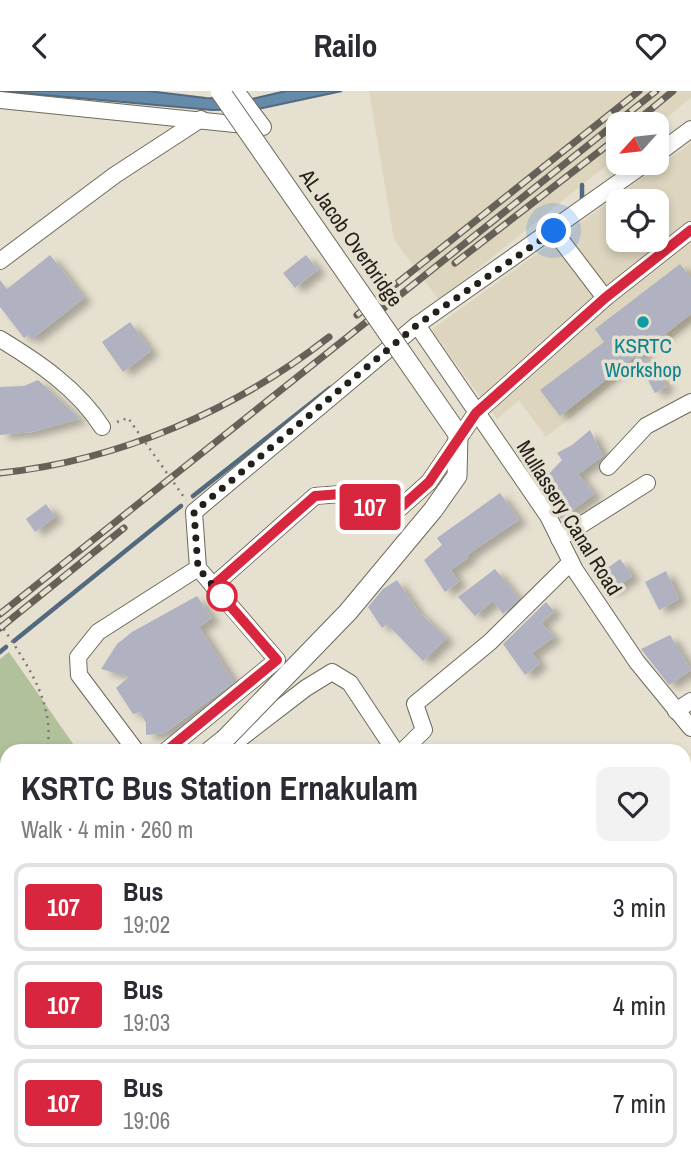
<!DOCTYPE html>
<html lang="en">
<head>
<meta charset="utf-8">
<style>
  :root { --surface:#fff; --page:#f2f2f3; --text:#2b2b33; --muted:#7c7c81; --line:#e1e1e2 }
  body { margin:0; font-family:"Archivo Narrow",sans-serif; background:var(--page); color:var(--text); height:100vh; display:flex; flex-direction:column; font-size:26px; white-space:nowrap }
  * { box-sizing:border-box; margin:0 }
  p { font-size:23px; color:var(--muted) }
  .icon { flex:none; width:38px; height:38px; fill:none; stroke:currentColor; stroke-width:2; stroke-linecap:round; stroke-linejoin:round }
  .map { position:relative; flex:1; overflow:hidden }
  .panel { position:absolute; left:0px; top:653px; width:691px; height:429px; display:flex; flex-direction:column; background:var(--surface); border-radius:21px 21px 0 0; box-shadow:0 4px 10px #0003 }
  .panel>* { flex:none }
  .badge { padding:0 14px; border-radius:5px; font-size:24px; line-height:46px }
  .needle { width:46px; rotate:243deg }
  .tools { position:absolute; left:606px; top:21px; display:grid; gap:14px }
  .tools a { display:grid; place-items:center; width:63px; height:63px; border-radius:14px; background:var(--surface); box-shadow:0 4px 10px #0003; font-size:35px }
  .you { position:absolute; width:35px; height:35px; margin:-18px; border:5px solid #fff; border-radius:50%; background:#1a73e8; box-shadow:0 0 0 10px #1a73e833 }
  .map>.badge { position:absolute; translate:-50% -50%; box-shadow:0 0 0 4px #fff }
  .round { display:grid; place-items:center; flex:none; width:74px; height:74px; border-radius:14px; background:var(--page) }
  .headline { display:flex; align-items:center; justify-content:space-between; height:119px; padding:0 21px }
  h1 { font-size:33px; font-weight:700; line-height:52px }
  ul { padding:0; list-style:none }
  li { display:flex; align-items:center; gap:21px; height:88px; margin:0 14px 10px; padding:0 7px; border:4px solid var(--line); border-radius:14px }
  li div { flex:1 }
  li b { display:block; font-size:26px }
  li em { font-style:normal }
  li .badge { min-width:77px; font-weight:700; text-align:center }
  header { display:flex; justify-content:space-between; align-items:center; height:91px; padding:0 21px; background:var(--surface); font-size:32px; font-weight:700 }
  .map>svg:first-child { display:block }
</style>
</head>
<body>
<header><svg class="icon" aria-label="back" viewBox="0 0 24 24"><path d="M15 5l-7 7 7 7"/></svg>Railo<svg class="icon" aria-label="heart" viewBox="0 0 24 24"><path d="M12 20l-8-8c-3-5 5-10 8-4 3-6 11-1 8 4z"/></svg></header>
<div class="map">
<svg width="691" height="1081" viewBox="0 0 691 1081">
  <defs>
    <filter id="shadow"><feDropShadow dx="8" dy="4.5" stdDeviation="3.5" flood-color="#0004"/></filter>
  </defs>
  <rect width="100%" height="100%" fill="#e6e0d0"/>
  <g fill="#ddd5be" fill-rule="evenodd">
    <path d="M369,0H691V7L656,35L618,33V65L439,209L394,149Z"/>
    <path d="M691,52V232L546,346L519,309L497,328L431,239ZM618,110H656V149H618Z"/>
  </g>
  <path fill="#b0c19b" d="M9,561L78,660H7V1074L58,1075L50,1081H0V568Z"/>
  <path fill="#668aaa" stroke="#526a7f" stroke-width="2" d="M0,0H148L206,7L252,8L286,0H342L258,18L212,19Z"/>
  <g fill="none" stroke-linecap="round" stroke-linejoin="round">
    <g stroke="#526a7f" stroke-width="4.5">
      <path d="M582,111V94"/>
      <path d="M193,405L330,297"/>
      <path d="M14,550L181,415"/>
      <path d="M0,561L6,556"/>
    </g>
  </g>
  <g fill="#b0b2c1" filter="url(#shadow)">
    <path d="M50,164L84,207L32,248L28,244L24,247L0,216V189L7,198Z"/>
    <path d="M306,164L318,179L295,197L283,182Z"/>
    <path d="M680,173L691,187V223L640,263L655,277L667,296L655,302L635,266L560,325L540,299L604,251L595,238Z"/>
    <path d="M130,231L151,260L123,281L102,251Z"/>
    <path d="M38,289L80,328L32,341L0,344V296L24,295Z"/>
    <path d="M590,339L603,365L578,383L594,403L561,428L552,412L559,406L543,389L562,369L557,362L572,354Z"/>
    <path d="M500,402L519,429L467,464L469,466L451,479L459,491L445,501L424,469L442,454L437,447Z"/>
    <path d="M46,413L55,426L35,441L26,428Z"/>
    <path d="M620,468L632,485L610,501L598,484Z"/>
    <path d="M495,478L519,508L503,523L493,510L475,525L458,506Z"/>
    <path d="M666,480L679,508L659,519L645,491Z"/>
    <path d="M397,489L418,520L447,547L423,570L387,533L382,537L368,516L383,498Z"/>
    <path d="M197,505L212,527L199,536L234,591L165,642L146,644V632L140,621L133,623L116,597L129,586L101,578L117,553L132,541Z"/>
    <path d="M546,511L554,520L541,532L554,546L532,562L540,573L525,584L503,553Z"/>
    <path d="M670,544L691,579L669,594L641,558Z"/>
  </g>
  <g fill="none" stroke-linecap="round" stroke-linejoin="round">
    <defs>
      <g id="minor">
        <path d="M0,9L263,36L236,0"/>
        <path d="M656,64L691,38"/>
        <path d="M554,140L605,207"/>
        <path d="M0,170L115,84L201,28"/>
        <path d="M417,234L548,425L575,479L637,571L691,637"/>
        <path d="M0,248C38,271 78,298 102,336"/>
        <path d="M608,376L646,335L691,311"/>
        <path d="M559,448L647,392"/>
        <path d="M213,495L315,405L341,403L374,418L400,417L429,391L476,322L605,207L691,139"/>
        <path d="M676,620L691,610"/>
        <path d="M225,648L241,647L306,597L332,581L350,592L395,660"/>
        <path d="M136,660L79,584L78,566L98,541L198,477"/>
        <path d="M166,660L277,569L198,477L194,421L417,234L646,72"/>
        <path d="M403,660L424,639L415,613L490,551L571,471"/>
        <path d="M684,841L691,850"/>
        <path d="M684,951L691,946"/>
        <path d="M684,987L691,992"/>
        <path d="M436,1074L441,1081"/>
      </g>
      <g id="major">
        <path d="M210,660L225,648"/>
        <path d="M125,1074L130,1081"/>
        <path d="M68,1081L76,1074"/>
      </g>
    </defs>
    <use href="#minor" stroke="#6f6a5c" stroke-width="18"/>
    <use href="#major" stroke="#6f6a5c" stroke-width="21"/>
    <g stroke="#7e7a70" stroke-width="2.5" stroke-dasharray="2 5" stroke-linecap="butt">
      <path d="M117,331L128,327L186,409"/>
      <path d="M0,532C25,571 56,611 47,660"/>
      <path d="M0,678L7,679"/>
      <path d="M0,712L7,713"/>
    </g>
    <use href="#minor" stroke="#fff" stroke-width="16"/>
    <use href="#major" stroke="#fff" stroke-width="19"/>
    <defs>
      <g id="rail">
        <path d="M633,33L673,0"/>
        <path d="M455,172L618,46"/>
        <path d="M357,224L639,0"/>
        <path d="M0,382C118,370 236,319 329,246"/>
        <path d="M0,523L656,0"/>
        <path d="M0,537L124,437"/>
      </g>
    </defs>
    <use href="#rail" stroke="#656158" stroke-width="7"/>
    <use href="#rail" stroke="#e6e0d0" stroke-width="4.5" stroke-dasharray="13" stroke-linecap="butt"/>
    <defs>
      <path id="major-bridge" d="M220,0L458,343L457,385L433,419L348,521L225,648"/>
    </defs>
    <use href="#major-bridge" stroke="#6f6a5c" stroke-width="21" stroke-linecap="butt"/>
    <use href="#major-bridge" stroke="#fff" stroke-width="19"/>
  </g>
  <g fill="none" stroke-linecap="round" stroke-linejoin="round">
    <defs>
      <path id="line" d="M166,660L277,569L213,495L315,405L341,403L374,418L400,417L429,391L476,322L605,207L691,139"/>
    </defs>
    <use href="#line" stroke="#fff" stroke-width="16"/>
    <use href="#line" stroke="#d7263d" stroke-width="10"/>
    <path stroke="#22201a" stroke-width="7" stroke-dasharray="0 12.6" d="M222,505L229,513L198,477L194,421L417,234L554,140"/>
  </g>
  <circle fill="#0f9aa8" stroke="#e6e0d0" stroke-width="2.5" cx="643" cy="231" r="7"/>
  <circle fill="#fff" stroke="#d7263d" stroke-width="3.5" cx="222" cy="505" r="14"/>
  <g text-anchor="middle" stroke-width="7" stroke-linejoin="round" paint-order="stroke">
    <g font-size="21" fill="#22201a" stroke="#e6e0d0">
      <text transform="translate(351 147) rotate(55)" y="7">AL Jacob Overbridge</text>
      <text transform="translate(569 427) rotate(58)" y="7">Mullassery Canal Road</text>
    </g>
    <g font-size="21" fill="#0d838f" stroke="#e6e0d0">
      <text x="643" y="262">KSRTC<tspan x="643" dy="24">Workshop</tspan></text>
    </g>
  </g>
</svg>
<div class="tools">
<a><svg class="needle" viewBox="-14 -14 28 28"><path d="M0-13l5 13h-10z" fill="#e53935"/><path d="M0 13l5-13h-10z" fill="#7c7c81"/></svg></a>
<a><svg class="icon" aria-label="locate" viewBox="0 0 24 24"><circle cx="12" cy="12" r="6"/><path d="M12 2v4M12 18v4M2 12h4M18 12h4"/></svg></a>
</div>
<div class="you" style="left:554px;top:140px"></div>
<b class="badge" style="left:370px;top:416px;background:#d7263d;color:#fff">107</b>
<section class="panel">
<div class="headline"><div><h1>KSRTC Bus Station Ernakulam</h1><p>Walk · 4 min · 260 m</p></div><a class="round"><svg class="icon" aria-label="heart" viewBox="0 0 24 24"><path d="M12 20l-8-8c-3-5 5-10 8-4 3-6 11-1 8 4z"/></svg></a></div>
<ul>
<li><span class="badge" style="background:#d7263d;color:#fff">107</span><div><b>Bus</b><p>19:02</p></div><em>3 min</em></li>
<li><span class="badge" style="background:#d7263d;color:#fff">107</span><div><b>Bus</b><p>19:03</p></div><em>4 min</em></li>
<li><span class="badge" style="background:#d7263d;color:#fff">107</span><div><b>Bus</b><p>19:06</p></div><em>7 min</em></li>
</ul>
</section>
</div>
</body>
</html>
